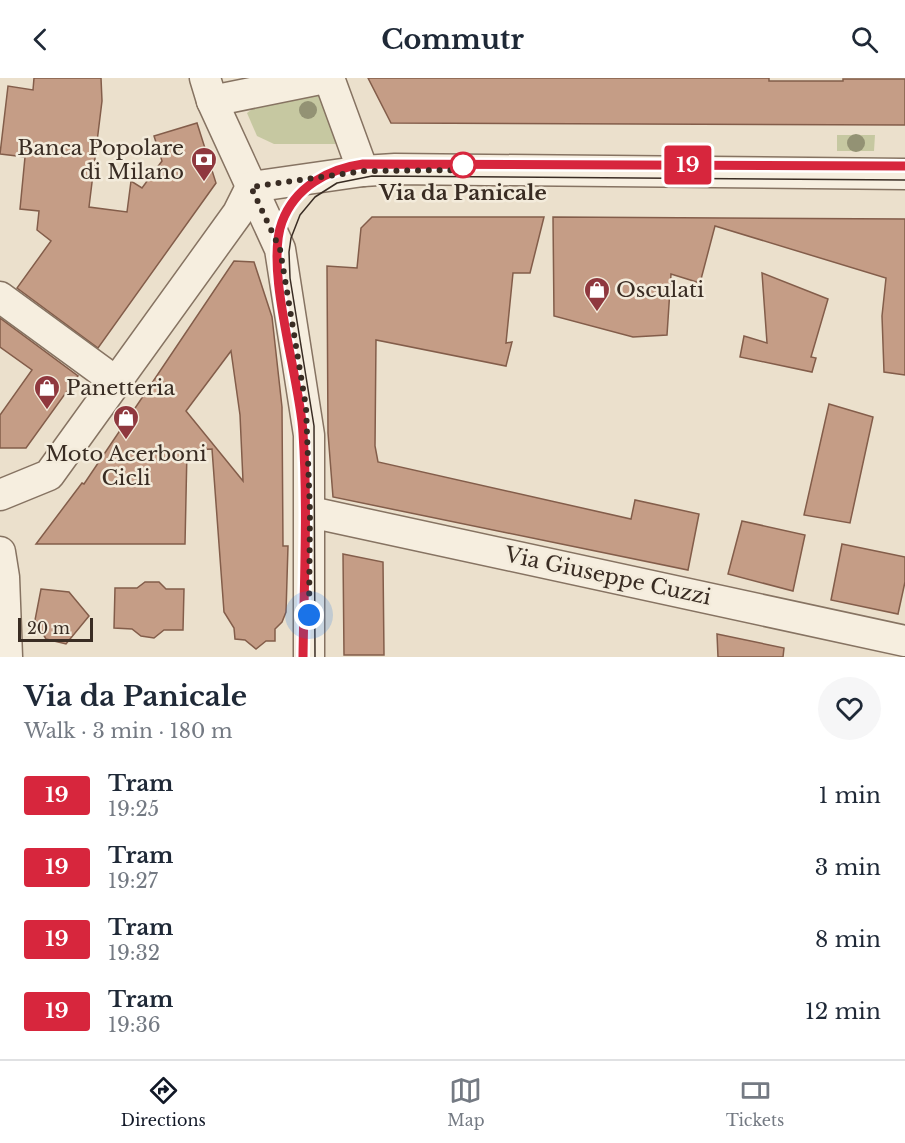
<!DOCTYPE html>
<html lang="en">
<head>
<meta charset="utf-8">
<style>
  :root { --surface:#fff; --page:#f6f6f7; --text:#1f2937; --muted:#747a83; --line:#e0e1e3; --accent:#111827 }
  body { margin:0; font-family:"Libre Baskerville",serif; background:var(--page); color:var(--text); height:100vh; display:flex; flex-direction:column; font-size:22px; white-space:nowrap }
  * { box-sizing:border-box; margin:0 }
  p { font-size:20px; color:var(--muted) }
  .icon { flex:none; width:33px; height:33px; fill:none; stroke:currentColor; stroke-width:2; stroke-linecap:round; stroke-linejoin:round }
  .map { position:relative; height:579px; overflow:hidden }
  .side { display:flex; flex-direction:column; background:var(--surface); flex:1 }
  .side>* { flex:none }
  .badge { padding:0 12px; border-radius:4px; font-size:21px; line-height:39px }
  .scale { position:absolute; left:18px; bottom:15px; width:75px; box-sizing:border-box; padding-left:6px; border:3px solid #392c23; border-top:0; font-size:16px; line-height:21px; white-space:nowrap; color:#392c23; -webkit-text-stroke:4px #f3ebdb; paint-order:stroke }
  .you { position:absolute; width:30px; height:30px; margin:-15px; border:4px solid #fff; border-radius:50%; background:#1a73e8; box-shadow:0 0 0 9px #1a73e833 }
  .map>.badge { position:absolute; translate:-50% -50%; box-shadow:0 0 0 3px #fff }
  .round { display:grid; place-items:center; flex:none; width:63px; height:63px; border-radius:32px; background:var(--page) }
  .headline { display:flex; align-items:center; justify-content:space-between; height:102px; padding:0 24px }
  h1 { font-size:28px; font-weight:700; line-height:45px }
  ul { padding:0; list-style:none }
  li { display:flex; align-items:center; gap:18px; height:72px; padding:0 24px }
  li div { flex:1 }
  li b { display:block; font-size:22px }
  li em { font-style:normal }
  li .badge { min-width:66px; font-weight:700; text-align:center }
  header { display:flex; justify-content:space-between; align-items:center; height:78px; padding:0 24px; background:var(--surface); font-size:27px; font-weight:700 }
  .menu { display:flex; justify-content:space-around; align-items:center; height:84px; border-top:2px solid var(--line); background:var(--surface); font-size:16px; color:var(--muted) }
  .menu a { display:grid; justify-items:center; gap:3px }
  .menu .on { color:var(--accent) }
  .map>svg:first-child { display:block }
</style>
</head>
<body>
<header><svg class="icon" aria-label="back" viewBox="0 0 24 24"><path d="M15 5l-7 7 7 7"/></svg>Commutr<svg class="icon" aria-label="search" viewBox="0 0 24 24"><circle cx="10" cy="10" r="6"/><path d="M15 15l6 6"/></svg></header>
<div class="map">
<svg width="905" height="579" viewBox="0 0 905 579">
  <rect width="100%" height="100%" fill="#ebe0cc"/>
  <g fill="#c6c8a1">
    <path d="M319,16L340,58L335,66H274L257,58L247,35L259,26Z"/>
    <path d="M837,57H875L874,73H837Z"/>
  </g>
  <g fill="#c59d86" stroke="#835d4a" stroke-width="1.5" fill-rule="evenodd">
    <path d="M34,0H101L102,23L89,129L127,134L131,103L142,110L162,83L154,58L197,45L216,105L98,270L17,210L51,163L37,152L39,133L20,131L25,79L0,76L8,8L33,12Z"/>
    <path d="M368,0H769V3H843V1H905V47L391,45Z"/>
    <path d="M372,139H544L530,195H513L506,265L512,264L506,288L376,262L375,368L378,384L631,441L635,422L699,436L688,492L333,419L328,355L327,188L357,190L361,150Z"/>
    <path d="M553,139L905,141V297L884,294L882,238L886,200L715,148L700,205L671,196L667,257L633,259L554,238Z"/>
    <path d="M234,183L254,184L272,239L282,329L283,468H288L286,534L282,544L275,551V563H266L256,571L245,562L235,561L234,550L224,534L212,371L187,372L185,466H36L82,405L84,406ZM231,273L240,337L243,403L186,333Z"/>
    <path d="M762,195L828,221L811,279L816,280L812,294L740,279L744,258L767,265Z"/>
    <path d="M0,240L78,298L26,370H0V337L32,292L0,269Z"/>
    <path d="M829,326L873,339L850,445L804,437Z"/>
    <path d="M742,443L805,457L793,513L728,496Z"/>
    <path d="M842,466L905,479V504L898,536L831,522Z"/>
    <path d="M343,476L383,484L384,577H344Z"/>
    <path d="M145,504H159L166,511H184L183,552H164L154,560L141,558L132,551L114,550L115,510H137Z"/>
    <path d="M41,511L69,514L89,538L66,566L46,561L35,542Z"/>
    <path d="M717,556L784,570L783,579H718Z"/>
  </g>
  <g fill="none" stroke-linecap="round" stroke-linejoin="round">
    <defs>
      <g id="minor">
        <path d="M205,0L212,23L280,171L309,357V579"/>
        <path d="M329,0L363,93"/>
        <path d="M212,23L325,0"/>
        <path d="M251,109L363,93L395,91L905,96"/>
        <path d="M0,219L115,303"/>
        <path d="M0,417L49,397L238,135L251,109"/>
        <path d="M310,434L905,563"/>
        <path d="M0,474L4,499L7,579"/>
      </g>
    </defs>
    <use href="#minor" stroke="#867362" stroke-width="33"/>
    <use href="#minor" stroke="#f6eedf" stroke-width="30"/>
    <g stroke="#392c23" stroke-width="1.5">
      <path d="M303,579C304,505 309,429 303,355C300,300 264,191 282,144C295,109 327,91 363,86L905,88"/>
      <path d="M315,579L314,348L290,200L289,174L291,160L300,137L315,119L337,105L372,98L905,102"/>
    </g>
  </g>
  <g fill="#939274">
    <circle cx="308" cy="32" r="9"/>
    <circle cx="856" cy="65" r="9"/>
  </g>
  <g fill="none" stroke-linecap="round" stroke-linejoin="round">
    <defs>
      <path id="line" d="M303,579C304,505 308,429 303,355C300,300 264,192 282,144C295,109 328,91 363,86L905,88"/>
    </defs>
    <use href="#line" stroke="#fff" stroke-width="14"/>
    <use href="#line" stroke="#d7263d" stroke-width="9"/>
    <path stroke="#392c23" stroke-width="6" stroke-dasharray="0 10.8" d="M309,537L310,434L306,329L280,171L251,109L363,93L464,92L463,87"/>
  </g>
  <defs>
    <symbol id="bank-pin" viewBox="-11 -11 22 30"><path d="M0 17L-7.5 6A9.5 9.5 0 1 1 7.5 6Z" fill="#8f383e" stroke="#f3ebdb"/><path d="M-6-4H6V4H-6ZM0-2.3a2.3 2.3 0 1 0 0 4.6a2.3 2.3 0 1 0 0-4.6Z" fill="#fff"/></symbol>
    <symbol id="shop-pin" viewBox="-11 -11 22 30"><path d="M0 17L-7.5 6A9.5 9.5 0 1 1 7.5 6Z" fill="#8f383e" stroke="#f3ebdb"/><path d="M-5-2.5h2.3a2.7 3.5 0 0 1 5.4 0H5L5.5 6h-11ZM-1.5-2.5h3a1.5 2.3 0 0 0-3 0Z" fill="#fff"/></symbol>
  </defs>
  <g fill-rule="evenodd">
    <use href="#bank-pin" x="189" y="67" width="30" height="40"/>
    <use href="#shop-pin" x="582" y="197" width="30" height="40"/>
    <use href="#shop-pin" x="32" y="295" width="30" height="40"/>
    <use href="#shop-pin" x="111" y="325" width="30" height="40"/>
  </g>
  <circle fill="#fff" stroke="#d7263d" stroke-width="3" cx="463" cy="87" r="12"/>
  <g text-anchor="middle" stroke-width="5" stroke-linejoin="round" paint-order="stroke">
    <g font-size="21" fill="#392c23" stroke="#f3ebdb" text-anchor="start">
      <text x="184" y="77" text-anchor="end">Banca Popolare<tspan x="184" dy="24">di Milano</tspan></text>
      <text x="616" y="219">Osculati</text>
      <text x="66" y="317">Panetteria</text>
      <text x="126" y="383" text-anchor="middle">Moto Acerboni<tspan x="126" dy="24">Cicli</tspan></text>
    </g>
    <g font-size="21" font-weight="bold" fill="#392c23" stroke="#f3ebdb">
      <text x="463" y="122">Via da Panicale</text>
    </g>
    <g font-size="21" fill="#392c23" stroke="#f3ebdb">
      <text transform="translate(608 498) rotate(12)" y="7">Via Giuseppe Cuzzi</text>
    </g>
  </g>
</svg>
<div class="scale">20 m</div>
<div class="you" style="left:309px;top:537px"></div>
<b class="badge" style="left:688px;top:87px;background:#d7263d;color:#fff">19</b>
</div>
<section class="side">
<div class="headline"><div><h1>Via da Panicale</h1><p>Walk · 3 min · 180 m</p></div><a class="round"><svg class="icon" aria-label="heart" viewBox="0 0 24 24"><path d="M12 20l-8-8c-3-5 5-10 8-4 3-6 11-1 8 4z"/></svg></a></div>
<ul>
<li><span class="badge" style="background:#d7263d;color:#fff">19</span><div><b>Tram</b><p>19:25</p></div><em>1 min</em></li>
<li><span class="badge" style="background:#d7263d;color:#fff">19</span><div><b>Tram</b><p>19:27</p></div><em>3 min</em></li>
<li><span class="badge" style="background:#d7263d;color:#fff">19</span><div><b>Tram</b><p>19:32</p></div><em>8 min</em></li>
<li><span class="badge" style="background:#d7263d;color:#fff">19</span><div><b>Tram</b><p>19:36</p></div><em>12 min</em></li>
</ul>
</section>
<nav class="menu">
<a class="on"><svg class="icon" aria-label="directions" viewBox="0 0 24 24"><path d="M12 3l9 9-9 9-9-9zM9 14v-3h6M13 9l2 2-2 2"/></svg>Directions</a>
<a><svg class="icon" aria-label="map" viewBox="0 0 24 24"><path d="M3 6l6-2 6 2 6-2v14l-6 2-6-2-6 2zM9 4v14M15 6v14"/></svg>Map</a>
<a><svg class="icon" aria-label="tickets" viewBox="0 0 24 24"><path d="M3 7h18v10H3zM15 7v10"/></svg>Tickets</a>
</nav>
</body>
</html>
